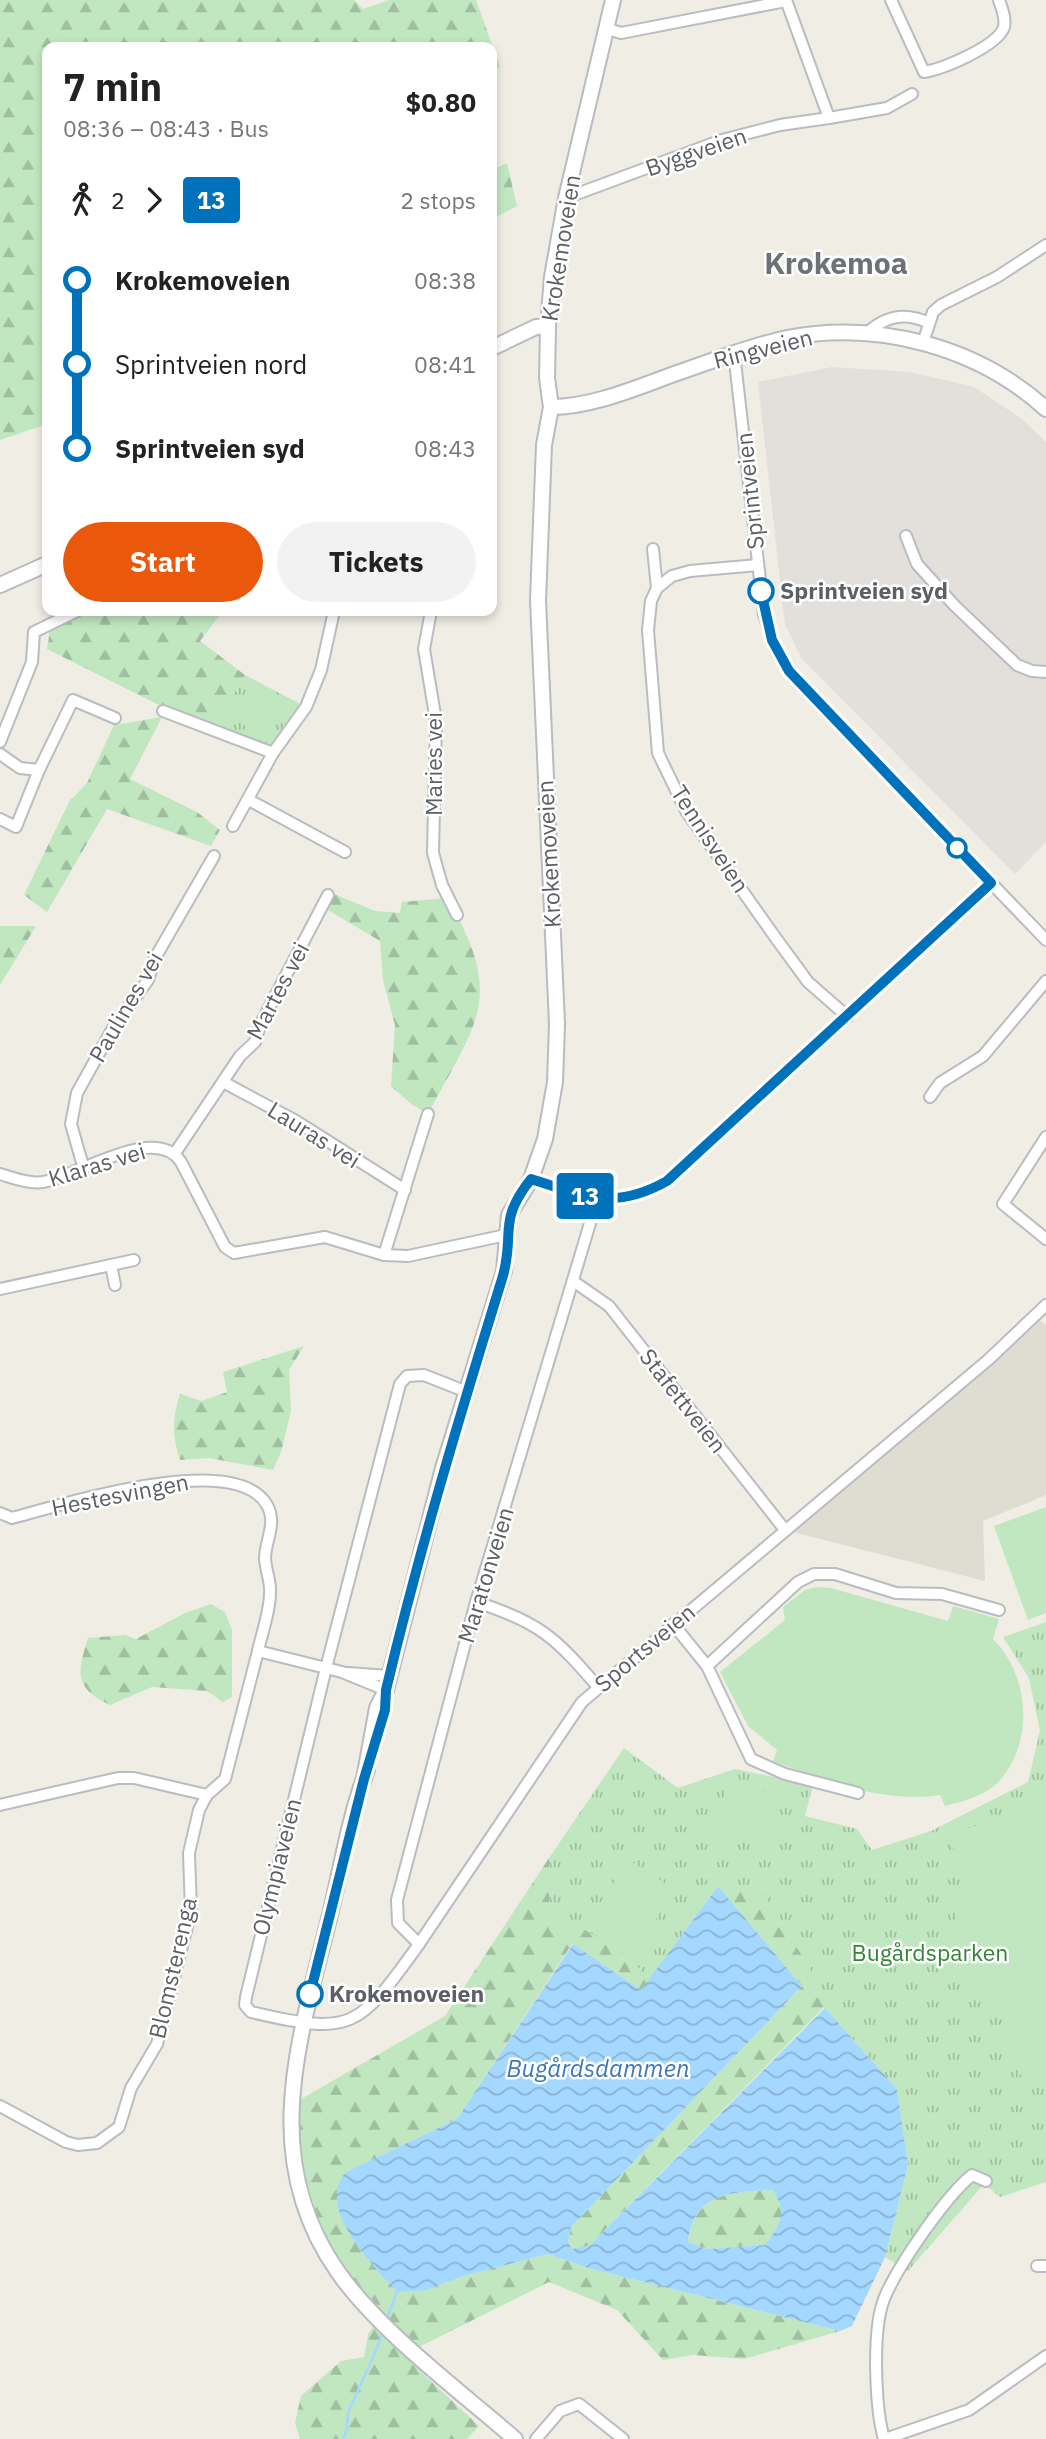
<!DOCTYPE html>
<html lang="en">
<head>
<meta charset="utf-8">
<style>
  :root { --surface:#fff; --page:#f2f2f2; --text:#222; --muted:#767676; --accent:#ea580c }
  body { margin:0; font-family:"IBM Plex Sans",sans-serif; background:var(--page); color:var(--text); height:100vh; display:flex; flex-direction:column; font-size:26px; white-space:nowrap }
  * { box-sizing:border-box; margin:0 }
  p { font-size:23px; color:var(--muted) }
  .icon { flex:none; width:38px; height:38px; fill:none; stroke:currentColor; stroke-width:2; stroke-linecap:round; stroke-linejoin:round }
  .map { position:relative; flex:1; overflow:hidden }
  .drawer { position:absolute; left:42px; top:42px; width:455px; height:574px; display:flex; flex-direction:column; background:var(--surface); border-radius:14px; box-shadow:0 4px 10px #0003 }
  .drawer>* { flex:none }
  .badge { padding:0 14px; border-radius:5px; font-size:24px; line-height:46px }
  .map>.badge { position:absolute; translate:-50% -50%; box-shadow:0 0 0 4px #fff }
  .legs { display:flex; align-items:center; gap:10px; height:77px; padding:0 21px; font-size:23px }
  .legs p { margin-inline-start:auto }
  .overview { display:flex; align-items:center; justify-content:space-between; height:119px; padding:0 21px }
  h1 { font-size:38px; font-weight:800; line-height:52px }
  .action { display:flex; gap:14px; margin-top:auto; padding:14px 21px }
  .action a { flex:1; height:80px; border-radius:42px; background:var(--accent); color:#fff; font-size:28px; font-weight:800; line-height:80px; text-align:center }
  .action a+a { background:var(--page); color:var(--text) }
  ul { padding:0 21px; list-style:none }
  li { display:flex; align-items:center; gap:24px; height:84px; font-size:26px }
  li i { display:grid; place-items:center; width:10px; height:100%; margin:0 9px; background:currentColor }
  li i::after { content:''; width:18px; height:18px; margin:-9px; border:5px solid; border-radius:50%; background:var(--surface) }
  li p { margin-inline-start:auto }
  li:first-child i { background:linear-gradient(#0000 50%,currentColor 0) }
  li:last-child i { background:linear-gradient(currentColor 50%,#0000 0) }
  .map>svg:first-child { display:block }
</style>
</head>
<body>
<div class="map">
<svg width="1046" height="2439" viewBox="0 0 1046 2439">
  <defs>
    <pattern id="grass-tufts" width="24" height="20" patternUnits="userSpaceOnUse" patternTransform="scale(1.75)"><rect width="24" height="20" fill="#c1e7c0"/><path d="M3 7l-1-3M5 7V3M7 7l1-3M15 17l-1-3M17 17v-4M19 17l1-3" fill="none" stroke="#a0bfa0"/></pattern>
    <pattern id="forest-firs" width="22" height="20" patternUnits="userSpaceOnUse" patternTransform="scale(1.75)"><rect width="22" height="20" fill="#c1e7c0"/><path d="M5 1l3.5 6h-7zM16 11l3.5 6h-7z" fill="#a0bfa0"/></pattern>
    <pattern id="water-waves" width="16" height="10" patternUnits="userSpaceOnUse" patternTransform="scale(1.75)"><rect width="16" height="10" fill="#a4d8ff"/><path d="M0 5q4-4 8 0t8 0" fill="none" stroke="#89b3d2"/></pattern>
  </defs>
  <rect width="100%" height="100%" fill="#efede4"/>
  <path fill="#e3e0dc" d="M832,367L910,372L974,387L1022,419L1046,442V842L1015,874L801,658L785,624L758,382Z"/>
  <path fill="#dfdcd2" d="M1035,1317L1046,1325V1495L983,1521L985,1581L785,1530Z"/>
  <g fill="url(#grass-tufts)">
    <path d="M245,675L306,707L273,753L211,731Z"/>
    <path d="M1046,1622V2182L1000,2197L984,2184L908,2271L885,2257L908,2165L897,2089L825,2008L802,1986L718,1886L650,1979L549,1917V1858L624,1748L678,1788L735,1769L813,1785L805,1816L857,1829L872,1850L931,1831L1028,1782L1040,1731L1029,1678L1003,1637Z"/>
  </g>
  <g fill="url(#forest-firs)">
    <path d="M0,0H354L363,9L389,0H476L500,67L492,71V47H47V424L0,440Z"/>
    <path d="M507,163L517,206L492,219V170Z"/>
    <path d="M77,611H223L200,641L245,675L211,731L47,649L51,624Z"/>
    <path d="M162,717L130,779L197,812L220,830L211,846L107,809L47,912L24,895L69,802L87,783L114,725Z"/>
    <path d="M334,894L375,911L400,913L402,902L447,898C506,998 477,1021 428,1114L411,1104L391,1086L395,1025L383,980L380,941L326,909Z"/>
    <path d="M0,926H36L0,985Z"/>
    <path d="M304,1346L289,1370L291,1411L281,1452L273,1470L209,1458L180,1460C172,1436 172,1418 180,1394L202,1401L227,1392L223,1372Z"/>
    <path d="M211,1604L225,1612L232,1630V1697L223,1702L207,1691L152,1687L110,1705C74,1688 77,1673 88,1638L125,1635L136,1639L185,1613Z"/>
    <path d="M549,1858V1917C591,1929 620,1947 650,1979L641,1990L572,1944L457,2119L346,2172L427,2290L460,2277L548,2254L588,2268L840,2331L744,2359L693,2355L663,2360L617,2310L549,2282L403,2355L479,2426L467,2439H300L295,2423L301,2396L341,2361L364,2357L368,2334L382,2314C319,2244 302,2196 296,2102L445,2016Z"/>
    <path d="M718,1886L761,1890L830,2001L590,2245L572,2249L568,2242L571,2227L802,1986Z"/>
    <path d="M773,2190C787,2215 782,2223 765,2245L708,2249L688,2242C695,2192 730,2192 773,2190Z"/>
  </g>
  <g fill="#c1e7c0">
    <path d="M254,684L286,701L266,737L235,720Z"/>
    <path d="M1046,1507V1613L1028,1620L994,1526Z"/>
    <path d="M817,1587L831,1588L948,1621L953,1606L999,1619L993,1639C1029,1675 1034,1738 1002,1778C988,1795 965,1801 945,1806L940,1795C885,1804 824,1780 773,1761L777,1750L748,1726L720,1672L785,1620L783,1607L805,1590Z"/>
    <path d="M729,1781L781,1795L768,1847L716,1833Z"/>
    <path d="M1046,1804V2083L1025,2089L1002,2012L973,1987L958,1957L955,1923L966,1890L949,1834Z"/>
    <path d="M629,1860L675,1890L630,1958L584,1927Z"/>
  </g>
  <path fill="url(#water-waves)" fill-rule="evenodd" d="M718,1886L802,1986L571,2227L568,2242L572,2249L590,2245L825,2008L897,2089L908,2165L885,2257L852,2326L840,2331L588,2268L548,2254L460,2277L427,2290L397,2292C373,2265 314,2208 346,2172L457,2119L573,1944L641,1990ZM773,2190C787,2214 781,2224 765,2245L708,2249L688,2242C694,2192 731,2192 773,2190Z"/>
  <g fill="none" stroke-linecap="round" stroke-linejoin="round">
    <g stroke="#a4d8ff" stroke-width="2.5">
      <path d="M387,2319L397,2292"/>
      <path d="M343,2439C350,2428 345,2418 350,2408C362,2382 373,2359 383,2332"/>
    </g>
    <defs>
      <g id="street">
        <path d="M786,0L829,118L887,108L912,94"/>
        <path d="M891,0L924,72C943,69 998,46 1004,27C1006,18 1002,9 999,0"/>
        <path d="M608,29L621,33L786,1"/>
        <path d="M566,198L722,140L780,125L829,118"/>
        <path d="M868,332C887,315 906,312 929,323"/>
        <path d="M923,343L933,312L941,305L997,277L1046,245"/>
        <path d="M734,353L764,615L777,652L798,682L1046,940"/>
        <path d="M906,536L917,564L955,606L1017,665L1032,671L1046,672"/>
        <path d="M653,549L657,588"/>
        <path d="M758,565L690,571L672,576L657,588L651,601L648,630L658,753L686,811L775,937L808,982L848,1017"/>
        <path d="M431,611L424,649L436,721L433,853L442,885L457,915"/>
        <path d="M163,711L273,753"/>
        <path d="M0,742L32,662L34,632L77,611"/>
        <path d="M0,754L20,768L39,770"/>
        <path d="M249,800L345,852"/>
        <path d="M0,819L16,827L39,770L73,700L115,718"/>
        <path d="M233,826L273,753L306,707L321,670L334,611"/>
        <path d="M223,1082L296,1121L405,1190"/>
        <path d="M930,1097L940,1083L983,1056L1046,981"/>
        <path d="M1046,1137L1003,1204L1046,1239"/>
        <path d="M175,1153L240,1056L255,1042L260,1025L328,895"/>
        <path d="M83,1166L71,1124L77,1093L113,1028L148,980L155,958L214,856"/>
        <path d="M0,1174C14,1178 28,1184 43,1182C79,1176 155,1123 181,1162L225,1247L234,1253L325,1237L384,1255L408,1256L506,1235"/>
        <path d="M531,1179C584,1196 614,1211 667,1181L991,883"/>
        <path d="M384,1255L428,1114"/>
        <path d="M111,1265L115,1285"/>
        <path d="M573,1281L609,1306L785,1530"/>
        <path d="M0,1289L134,1260"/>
        <path d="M467,1392L424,1375L407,1376L400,1384L326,1668L246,1997L245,2005L251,2012C353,2036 358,2029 419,1944L582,1702L988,1360L1046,1305"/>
        <path d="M0,1513L12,1518C62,1505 235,1449 267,1505C277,1523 266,1539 265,1557C265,1569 271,1581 270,1593C270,1612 262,1632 258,1651L342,1672L386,1690"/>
        <path d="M476,1602C539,1622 555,1637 598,1687"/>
        <path d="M673,1624L707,1666L751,1759L785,1774L858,1793"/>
        <path d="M707,1666L798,1582L814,1574H835L896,1593L942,1594L999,1610"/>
        <path d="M348,1673L389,1676"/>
        <path d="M0,1805L118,1778H134L207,1795"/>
        <path d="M419,1944L398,1923L397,1900L476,1602L597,1200"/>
        <path d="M0,2106L66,2142L78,2145L97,2143L119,2127L131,2088L157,2044L191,1911L189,1853L199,1810L207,1795L225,1779L258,1651"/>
        <path d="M1037,2266H1046"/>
        <path d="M536,2439L560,2411L579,2404L623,2439"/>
        <path d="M884,2439C875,2407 872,2330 884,2299C897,2267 945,2197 972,2175L986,2181"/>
        <path d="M885,2439L969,2410L1046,2356"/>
      </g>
      <g id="secondary">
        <path d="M492,348L536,327L548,326"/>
        <path d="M551,407C594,407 640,386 680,372C715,360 750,346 787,338C878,320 978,347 1046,409"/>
        <path d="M0,585L47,564"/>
        <path d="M367,1770C349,1817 341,1870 329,1919C299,2041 258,2158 338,2272C379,2331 460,2391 515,2439"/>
        <path d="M364,1779L377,1708L386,1690L443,1468L504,1271L509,1215L531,1179L545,1139L555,1082L557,1024L538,600L544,445L551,407L547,378L548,326L552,277L566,198L613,0"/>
      </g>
    </defs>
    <use href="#street" stroke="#b9bcc1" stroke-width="14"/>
    <use href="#secondary" stroke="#b8bbc1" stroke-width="18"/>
    <use href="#street" stroke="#fff" stroke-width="10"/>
    <use href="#secondary" stroke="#fff" stroke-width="14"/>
  </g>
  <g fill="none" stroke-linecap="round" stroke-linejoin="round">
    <defs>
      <path id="line-1" d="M310,1994L364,1779L385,1710L386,1690C419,1551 460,1415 502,1279C516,1234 496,1223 531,1179C584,1196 614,1211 667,1181L991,883L789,671L772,640L761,591"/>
    </defs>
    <use href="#line-1" stroke="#fff" stroke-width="16"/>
    <use href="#line-1" stroke="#0072bc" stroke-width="10"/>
  </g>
  <g fill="#fff" stroke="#0072bc" stroke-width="3.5">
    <circle cx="761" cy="591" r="12"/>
    <circle cx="957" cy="848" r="9"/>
    <circle cx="310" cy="1994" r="12"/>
  </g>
  <g text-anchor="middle" stroke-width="5" stroke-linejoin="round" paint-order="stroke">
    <g font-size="23" fill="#5c6065" stroke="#fff">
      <text transform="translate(696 152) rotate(-19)" y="8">Byggveien</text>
      <text transform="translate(561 248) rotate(-81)" y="8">Krokemoveien</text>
      <text transform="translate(763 349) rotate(-14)" y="8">Ringveien</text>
      <text transform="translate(750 491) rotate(-96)" y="8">Sprintveien</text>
      <text transform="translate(434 764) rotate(-90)" y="8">Maries vei</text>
      <text transform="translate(710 839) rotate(57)" y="8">Tennisveien</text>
      <text transform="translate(549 854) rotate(-93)" y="8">Krokemoveien</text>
      <text transform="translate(278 991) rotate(-62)" y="8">Martes vei</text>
      <text transform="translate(126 1007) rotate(-60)" y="8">Paulines vei</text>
      <text transform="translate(314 1135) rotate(32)" y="8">Lauras vei</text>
      <text transform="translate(97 1165) rotate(-17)" y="8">Klaras vei</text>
      <text transform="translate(683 1401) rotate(52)" y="8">Stafettveien</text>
      <text transform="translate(120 1495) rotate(-11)" y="8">Hestesvingen</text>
      <text transform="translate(486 1575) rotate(-73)" y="8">Maratonveien</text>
      <text transform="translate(645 1648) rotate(-40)" y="8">Sportsveien</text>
      <text transform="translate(277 1867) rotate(-76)" y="8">Olympiaveien</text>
      <text transform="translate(173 1968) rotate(-77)" y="8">Blomsterenga</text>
    </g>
    <g font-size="23" font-weight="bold" fill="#5c6065" stroke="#fff" text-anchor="start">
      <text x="780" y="599">Sprintveien syd</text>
      <text x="329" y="2002">Krokemoveien</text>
    </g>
    <g font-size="23" fill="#338536" stroke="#fff">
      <text x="930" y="1961">Bugårdsparken</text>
    </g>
    <g font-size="24" font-style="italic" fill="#3f78b4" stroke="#fff">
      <text x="598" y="2077">Bugårdsdammen</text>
    </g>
    <g font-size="30" font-weight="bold" fill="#6d7277" stroke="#fff">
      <text x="836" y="274">Krokemoa</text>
    </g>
  </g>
</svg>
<b class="badge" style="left:585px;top:1196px;background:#0072bc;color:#fff">13</b>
<section class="drawer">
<div class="overview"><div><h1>7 min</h1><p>08:36 – 08:43 · Bus</p></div><b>$0.80</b></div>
<div class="legs"><svg class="icon" aria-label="walk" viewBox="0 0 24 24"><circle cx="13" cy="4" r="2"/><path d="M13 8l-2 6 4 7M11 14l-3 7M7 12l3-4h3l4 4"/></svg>2<svg class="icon" aria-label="forward" viewBox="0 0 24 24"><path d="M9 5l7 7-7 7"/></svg><b class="badge" style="background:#0072bc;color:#fff">13</b><p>2 stops</p></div>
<ul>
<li><i style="color:#0072bc"></i><b>Krokemoveien</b><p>08:38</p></li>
<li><i style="color:#0072bc"></i><span>Sprintveien nord</span><p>08:41</p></li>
<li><i style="color:#0072bc"></i><b>Sprintveien syd</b><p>08:43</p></li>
</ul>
<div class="action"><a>Start</a><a>Tickets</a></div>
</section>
</div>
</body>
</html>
